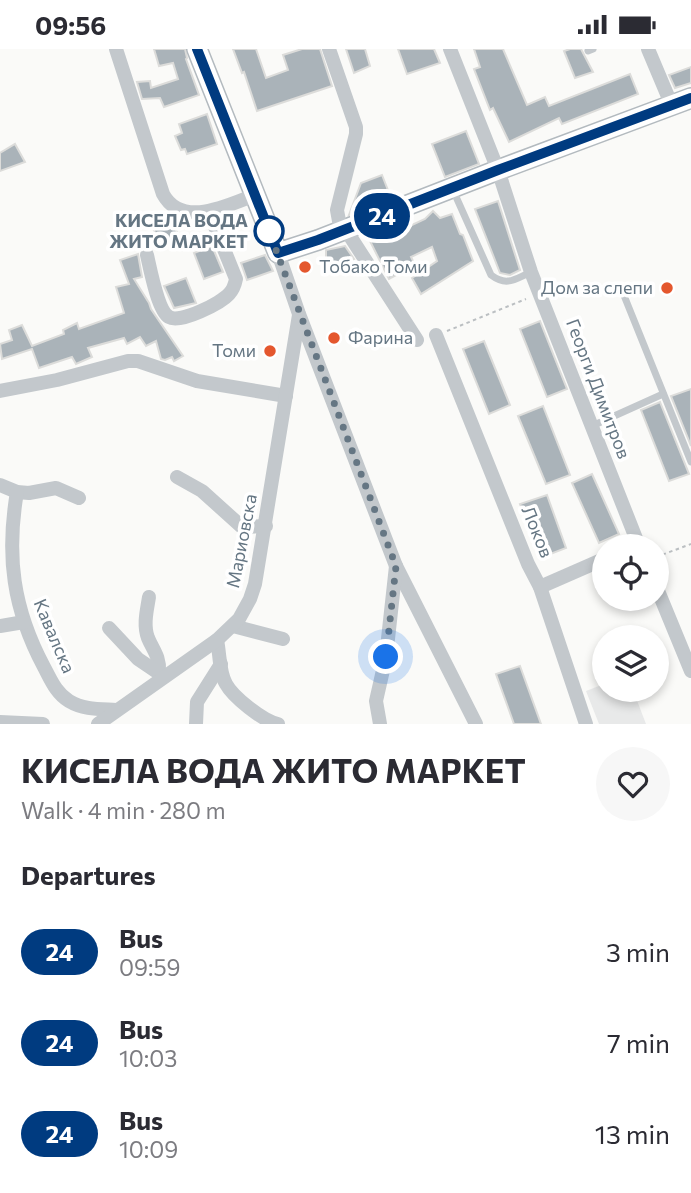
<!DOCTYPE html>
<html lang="en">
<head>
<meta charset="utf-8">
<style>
  :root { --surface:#fff; --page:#f7f7f7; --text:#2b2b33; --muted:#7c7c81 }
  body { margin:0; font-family:Commissioner,sans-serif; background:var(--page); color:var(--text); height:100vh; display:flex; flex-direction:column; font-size:26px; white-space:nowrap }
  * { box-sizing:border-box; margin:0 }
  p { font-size:23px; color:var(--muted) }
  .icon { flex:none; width:38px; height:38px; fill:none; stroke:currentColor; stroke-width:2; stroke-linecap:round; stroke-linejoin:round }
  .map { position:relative; height:675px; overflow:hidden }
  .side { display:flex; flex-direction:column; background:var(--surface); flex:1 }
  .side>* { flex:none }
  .badge { padding:0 14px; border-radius:23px; font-size:24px; line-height:46px }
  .controls { position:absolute; left:592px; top:485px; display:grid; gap:14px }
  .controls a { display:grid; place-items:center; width:77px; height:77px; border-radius:50%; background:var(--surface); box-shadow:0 4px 10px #0003; font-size:35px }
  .you { position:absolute; width:35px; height:35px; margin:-18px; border:5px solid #fff; border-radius:50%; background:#1a73e8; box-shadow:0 0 0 10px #1a73e833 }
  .map>.badge { position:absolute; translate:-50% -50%; box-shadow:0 0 0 4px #fff }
  h2 { padding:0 21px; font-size:26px; line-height:63px }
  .round { display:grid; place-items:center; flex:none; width:74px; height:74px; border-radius:37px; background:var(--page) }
  .headline { display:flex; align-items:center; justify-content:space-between; height:119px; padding:0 21px }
  h1 { font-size:33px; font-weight:700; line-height:52px }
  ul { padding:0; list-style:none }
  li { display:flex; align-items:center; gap:21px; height:91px; padding:0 21px }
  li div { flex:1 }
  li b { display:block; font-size:26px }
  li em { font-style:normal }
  li .badge { min-width:77px; font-weight:700; text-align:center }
  .status { display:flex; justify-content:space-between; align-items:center; height:49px; padding:0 35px; background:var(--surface); direction:ltr }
  .status svg { height:19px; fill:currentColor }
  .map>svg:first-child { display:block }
</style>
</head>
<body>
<div class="status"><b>09:56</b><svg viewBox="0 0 49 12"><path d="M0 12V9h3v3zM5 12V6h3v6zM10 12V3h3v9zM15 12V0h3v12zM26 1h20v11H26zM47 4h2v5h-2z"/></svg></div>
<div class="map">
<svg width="691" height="675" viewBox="0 0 691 675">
  <rect width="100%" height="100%" fill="#fafaf8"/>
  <path fill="#e8e9e9" d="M604,635V640L633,641L646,675H599L586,642Z"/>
  <g fill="#aab3b9" stroke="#dcdcda" stroke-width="2">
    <path d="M154,0H185L187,9L186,10L199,46L164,58L160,49L142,50L137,33L150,32L151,39L178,30L173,14L159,17Z"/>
    <path d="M233,0H256L266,29L288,21L283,6L302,0H320L332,37L257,62L244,23L242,24Z"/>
    <path d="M346,0H365L370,17L354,24Z"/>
    <path d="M398,0H434L440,14L407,25Z"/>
    <path d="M474,0H503L527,56L545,48L549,57L630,25L638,45L562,75L559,69L509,93L493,59L490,61L474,20L480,18Z"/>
    <path d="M570,0H581L593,23L575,29L564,2Z"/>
    <path d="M691,18V34L675,39L669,26Z"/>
    <path d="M207,65L217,95L187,105L185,100L181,101L175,87L182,84L179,75Z"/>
    <path d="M466,82L479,115L445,128L432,95Z"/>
    <path d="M15,95L25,113L0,122V104Z"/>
    <path d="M382,126L391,149L349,166L361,134Z"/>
    <path d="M498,152L520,221L510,226L500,224L475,160Z"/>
    <path d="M433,162L440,169L452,165L460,185L463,186L473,212L421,245L412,229L437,212L432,198L411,208L415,216L389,230L368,188L396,179L397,183L425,170Z"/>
    <path d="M170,166L181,193L161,200L151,173Z"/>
    <path d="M212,197L223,223L204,230L194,204Z"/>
    <path d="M345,197L354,210L339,215L326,214V201Z"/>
    <path d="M138,205L142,228L134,230L149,254L151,260L183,307L174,312L172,308L165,311L161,310L156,292L146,297L140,288L127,295L124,289L88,299L92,308L76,315L72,308L39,319L32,300L2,310L0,295L12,291L9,281L22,276L32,297L64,285L63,281L77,274L79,280L124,264L116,238L129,235L120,211Z"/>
    <path d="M265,206L273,222L247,231L241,214Z"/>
    <path d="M186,229L196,254L174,259L164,237Z"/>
    <path d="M540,272L567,340L547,348L520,280Z"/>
    <path d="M484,292L510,356L489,365L463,300Z"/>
    <path d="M691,340V397L671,347Z"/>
    <path d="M660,353L689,425L669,432L641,361Z"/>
    <path d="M543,357L570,426L546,435L518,367Z"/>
    <path d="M592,425L619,485L599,494L572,434Z"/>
    <path d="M547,446L566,499L540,509L520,455Z"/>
    <path d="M520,617L541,675H514L496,625Z"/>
  </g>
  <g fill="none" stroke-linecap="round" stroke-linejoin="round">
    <defs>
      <path id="secondary" d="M197,0L278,204L318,191L498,121L691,49"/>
    </defs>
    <use href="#secondary" stroke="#b3babf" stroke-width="22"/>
    <g stroke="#bbbfc2" stroke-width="2" stroke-dasharray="3.5 3.5" stroke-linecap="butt">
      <path d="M447,282L526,250"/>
      <path d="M656,508L691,495"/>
    </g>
    <g stroke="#c3c8cc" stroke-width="7">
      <path d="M588,2L593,0"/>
      <path d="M453,141L491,226C507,238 515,230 531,223"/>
      <path d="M623,244L691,413"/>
      <path d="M592,377L663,345"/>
    </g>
    <g stroke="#c3c8cc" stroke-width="14">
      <path d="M116,0L163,145C182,180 228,156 255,146"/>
      <path d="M329,0L356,78V85L337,161L341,183"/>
      <path d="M450,0L498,121L531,223L639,497"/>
      <path d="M648,0L672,57"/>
      <path d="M346,181L417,291"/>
      <path d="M278,204L299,265L396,517L476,675"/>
      <path d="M147,206C150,219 158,262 169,268C180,275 221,254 229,245C233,241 235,235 236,230L209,163"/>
      <path d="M436,286L528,515L540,538L586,675"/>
      <path d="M0,342L57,331L128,312H138L197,332L286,347"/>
      <path d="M177,428L202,442L242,478L266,477"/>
      <path d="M0,436L17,443L29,444L56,439L79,449"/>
      <path d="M17,443C6,507 13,560 44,618C51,631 56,644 69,652C84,661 100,660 116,661"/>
      <path d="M656,537L691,622"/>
      <path d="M540,538L604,510"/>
      <path d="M149,548C147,561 143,576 148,589C153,601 160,608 159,622"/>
      <path d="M0,577L24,573"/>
      <path d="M233,577L283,590"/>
      <path d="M109,579L138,610L163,627"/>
      <path d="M217,591C220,605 219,623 226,635C233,648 263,672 278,675"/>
      <path d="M0,673L43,675"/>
      <path d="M98,675L217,591L239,570L250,550L255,535L299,266"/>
      <path d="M196,675L197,653L221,615"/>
      <path d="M380,675L376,652L386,608L396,517"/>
    </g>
    <use href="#secondary" stroke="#fff" stroke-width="19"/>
  </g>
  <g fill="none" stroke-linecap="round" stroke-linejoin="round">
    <defs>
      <path id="line" d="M197,0L278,204L318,191L498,121L691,49"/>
    </defs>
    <use href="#line" stroke="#fff" stroke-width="16"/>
    <use href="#line" stroke="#003b80" stroke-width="10"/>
    <path stroke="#657683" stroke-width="7" stroke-dasharray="0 12.6" d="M269,182L268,180L396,517L386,608"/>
  </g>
  <circle fill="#fff" stroke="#003b80" stroke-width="3.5" cx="269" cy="182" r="14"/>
  <g fill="#e4572e" stroke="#fff" stroke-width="2.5">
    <circle cx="305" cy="218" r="7"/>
    <circle cx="667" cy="239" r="7"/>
    <circle cx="334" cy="289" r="7"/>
    <circle cx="270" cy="302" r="7"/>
  </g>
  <g text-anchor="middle" stroke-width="7" stroke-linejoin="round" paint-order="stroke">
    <g font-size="18" font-weight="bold" fill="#657683" stroke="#fff" text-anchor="end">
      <text x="248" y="178">КИСЕЛА ВОДА<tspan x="248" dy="21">ЖИТО МАРКЕТ</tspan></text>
    </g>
    <g font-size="18" fill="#657683" stroke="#fff" text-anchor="start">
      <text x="319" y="224">Тобако Томи</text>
      <text x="653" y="245" text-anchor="end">Дом за слепи</text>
      <text x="348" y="295">Фарина</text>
      <text x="256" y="308" text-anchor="end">Томи</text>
    </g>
    <g font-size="18" fill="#657683" stroke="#fff">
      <text transform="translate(598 340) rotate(69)" y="6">Георги Димитров</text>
      <text transform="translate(537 483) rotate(68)" y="6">Локов</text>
      <text transform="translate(242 492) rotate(-79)" y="6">Мариовска</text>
      <text transform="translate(54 587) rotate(67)" y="6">Кавалска</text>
    </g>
  </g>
</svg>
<div class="controls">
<a><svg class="icon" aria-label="locate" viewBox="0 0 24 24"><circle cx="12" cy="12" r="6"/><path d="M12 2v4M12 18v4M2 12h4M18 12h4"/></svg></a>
<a><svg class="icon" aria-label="layers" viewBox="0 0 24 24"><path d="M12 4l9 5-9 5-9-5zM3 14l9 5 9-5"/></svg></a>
</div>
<div class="you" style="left:386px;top:608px"></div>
<b class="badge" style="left:382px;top:167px;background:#003b80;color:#fff">24</b>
</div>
<section class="side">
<div class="headline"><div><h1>КИСЕЛА ВОДА ЖИТО МАРКЕТ</h1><p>Walk · 4 min · 280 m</p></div><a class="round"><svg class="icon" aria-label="heart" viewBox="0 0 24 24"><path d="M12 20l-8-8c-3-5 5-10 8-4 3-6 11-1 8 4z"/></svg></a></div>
<h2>Departures</h2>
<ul>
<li><span class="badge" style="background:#003b80;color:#fff">24</span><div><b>Bus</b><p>09:59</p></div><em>3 min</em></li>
<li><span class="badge" style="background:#003b80;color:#fff">24</span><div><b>Bus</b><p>10:03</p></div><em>7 min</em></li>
<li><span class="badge" style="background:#003b80;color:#fff">24</span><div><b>Bus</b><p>10:09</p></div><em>13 min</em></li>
</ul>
</section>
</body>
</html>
